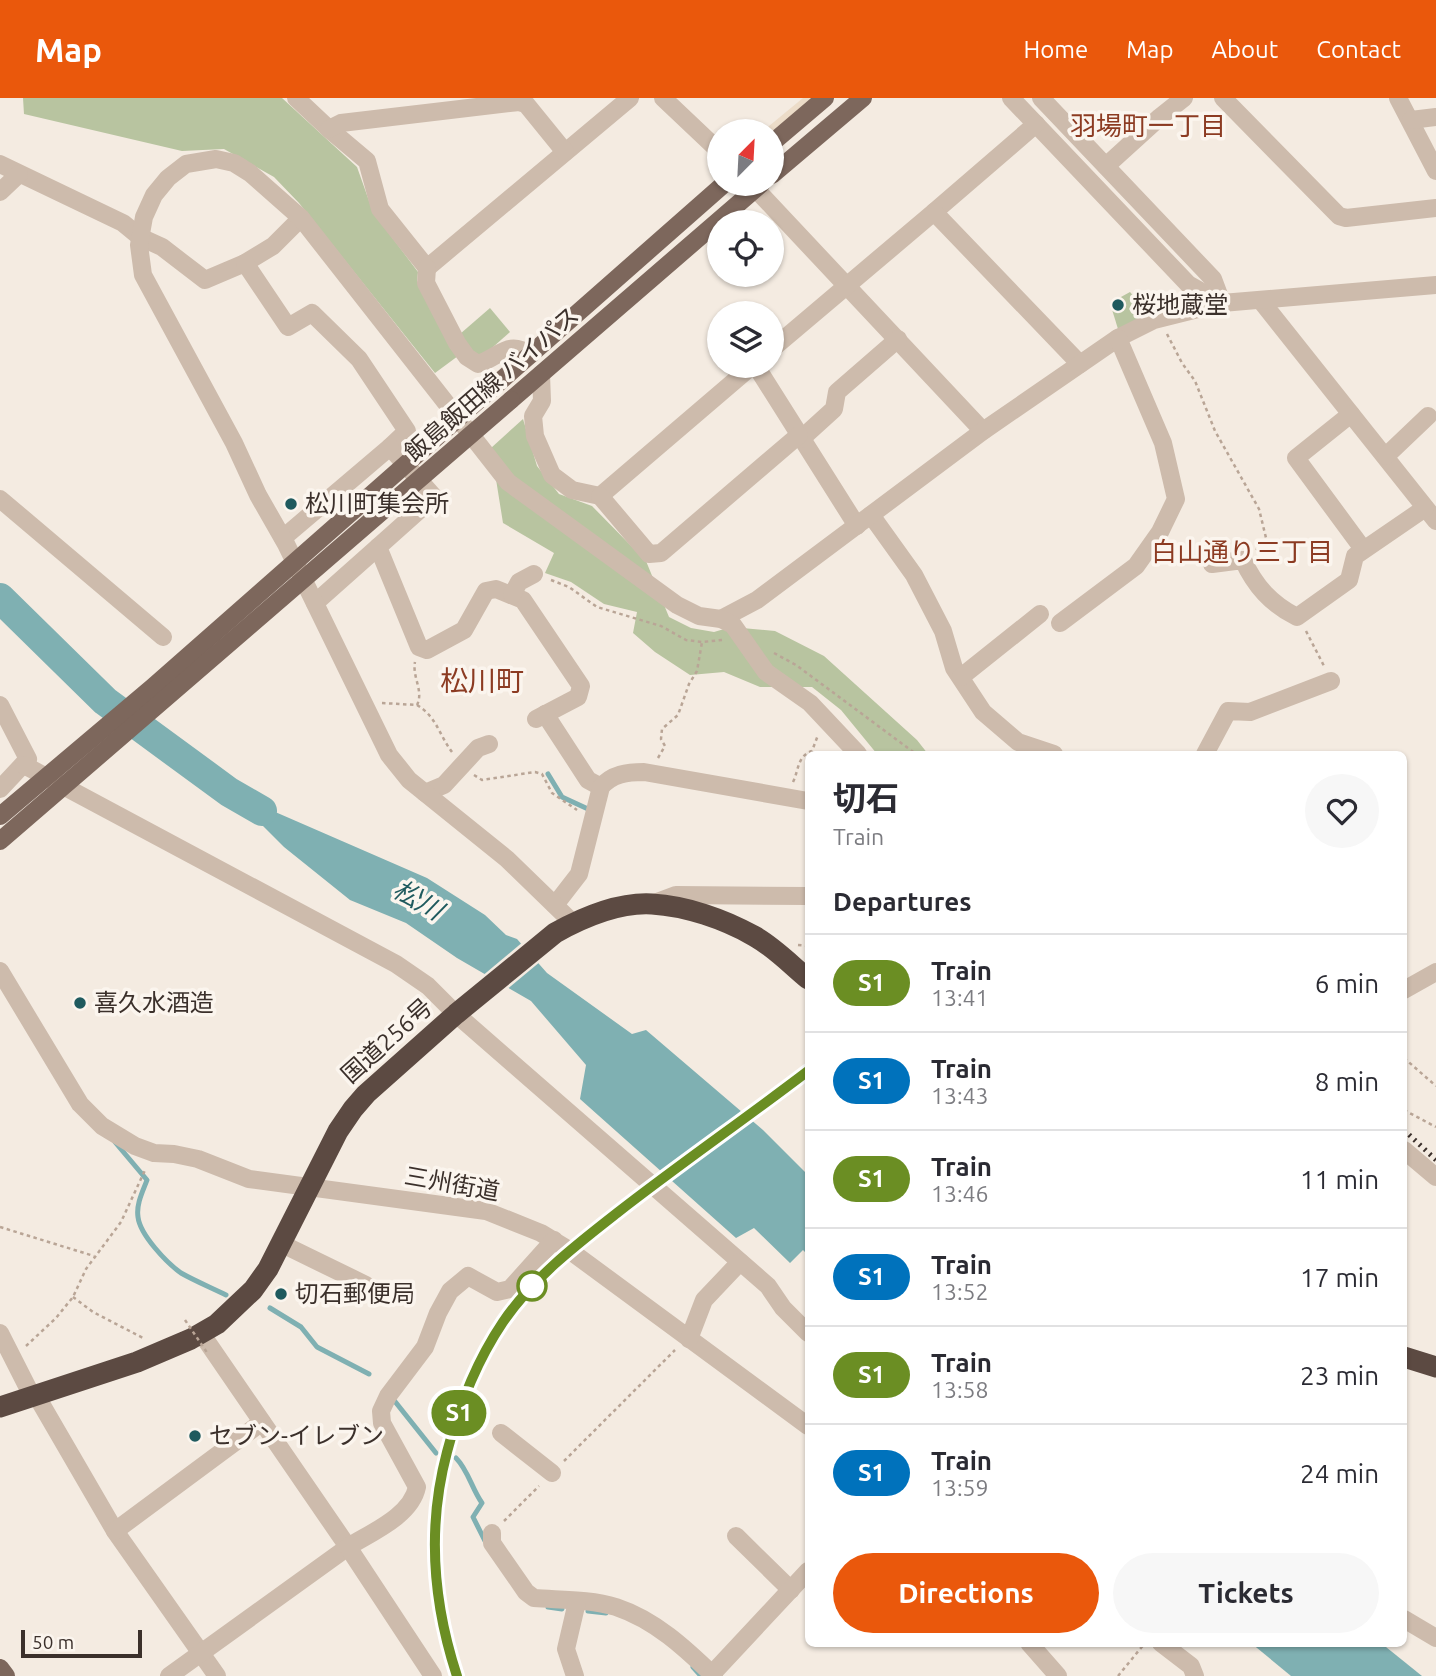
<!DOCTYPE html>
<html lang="en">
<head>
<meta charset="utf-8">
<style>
  :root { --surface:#fff; --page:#f7f7f7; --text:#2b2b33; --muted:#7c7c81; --line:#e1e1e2; --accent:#ea580c }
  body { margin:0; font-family:Ubuntu,"Noto Sans JP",sans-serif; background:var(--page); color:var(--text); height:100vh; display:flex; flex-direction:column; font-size:26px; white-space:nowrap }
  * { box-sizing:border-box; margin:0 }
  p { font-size:23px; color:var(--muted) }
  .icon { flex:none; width:38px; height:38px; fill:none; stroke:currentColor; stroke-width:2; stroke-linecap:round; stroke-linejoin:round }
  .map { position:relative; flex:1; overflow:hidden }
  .side { position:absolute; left:805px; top:653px; width:602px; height:896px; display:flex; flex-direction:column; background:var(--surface); border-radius:10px; box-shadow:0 2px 5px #0004 }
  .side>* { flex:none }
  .badge { padding:0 14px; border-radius:23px; font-size:24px; line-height:46px }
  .needle { width:46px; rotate:24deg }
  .buttons { position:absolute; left:707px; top:21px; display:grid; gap:14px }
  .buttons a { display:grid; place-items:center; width:77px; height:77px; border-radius:50%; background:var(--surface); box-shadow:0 2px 5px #0004; font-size:35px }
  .scale { position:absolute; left:21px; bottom:18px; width:121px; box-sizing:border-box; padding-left:7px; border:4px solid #3b302b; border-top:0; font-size:19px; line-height:24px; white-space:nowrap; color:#3b302b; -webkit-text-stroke:5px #fbf5ee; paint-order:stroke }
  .map>.badge { position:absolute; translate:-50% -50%; box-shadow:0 0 0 4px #fff }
  h2 { padding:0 28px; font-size:26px; line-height:63px }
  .round { display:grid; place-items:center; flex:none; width:74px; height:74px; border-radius:37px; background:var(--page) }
  .overview { display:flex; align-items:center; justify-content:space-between; height:119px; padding:0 28px }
  h1 { font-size:33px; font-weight:700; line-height:52px }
  .button { display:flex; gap:14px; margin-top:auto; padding:14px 28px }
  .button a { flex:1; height:80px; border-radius:42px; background:var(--accent); color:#fff; font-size:28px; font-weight:700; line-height:80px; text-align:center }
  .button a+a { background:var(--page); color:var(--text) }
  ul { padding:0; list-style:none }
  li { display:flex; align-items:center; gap:21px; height:98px; padding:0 28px; border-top:2px solid var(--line) }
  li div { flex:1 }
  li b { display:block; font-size:26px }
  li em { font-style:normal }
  li .badge { min-width:77px; font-weight:700; text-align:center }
  header { display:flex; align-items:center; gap:42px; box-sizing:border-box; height:98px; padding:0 35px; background:var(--accent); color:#fff }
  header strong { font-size:33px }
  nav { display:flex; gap:38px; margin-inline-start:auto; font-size:24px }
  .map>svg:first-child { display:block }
</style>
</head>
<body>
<header>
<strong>Map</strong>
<nav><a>Home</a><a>Map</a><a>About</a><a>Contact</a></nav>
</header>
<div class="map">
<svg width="1436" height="1578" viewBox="0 0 1436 1578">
  <rect width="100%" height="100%" fill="#f4ebe1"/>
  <g fill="#b8c4a0">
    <path d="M23,0H282L357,69L373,114L418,174L417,183L458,258L435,275L299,105L274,79L224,51L182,53L24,16Z"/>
    <path d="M1130,194L1149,216L1118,231L1110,205Z"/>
    <path d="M490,210L510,234L484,257H474L460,236Z"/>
    <path d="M523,321L537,368L559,396L592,408L646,463L669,519L691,530L714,534L731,529L775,533L824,558L917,642L928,656H877L841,612L812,589H760L724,574L690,577L655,554L633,535L637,514L604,506L571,484L545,475L554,455L503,425L491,350Z"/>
  </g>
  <path fill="#ecdcc8" d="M803,0H813L772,35L763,33Z"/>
  <g fill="#7fb0b2">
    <path d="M229,694L427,780L485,817L506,837L517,841L547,875L632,936L646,932L763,1032L808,1077V1157L803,1152L790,1165L754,1130L736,1140L580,1001L586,967L531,903L457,860L406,825L350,802L284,749Z"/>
    <path d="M1251,1545H1381L1422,1578H1291Z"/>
  </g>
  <path fill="#f4ebe1" d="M524,843L541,863L505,893L481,879Z"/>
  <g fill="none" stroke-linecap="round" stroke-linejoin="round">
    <g stroke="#7fb0b2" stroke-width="5">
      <path d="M548,676L562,699L588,711"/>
      <path d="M115,1044L147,1082C143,1093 136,1106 138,1119C140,1137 167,1165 181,1175C195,1183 212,1190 226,1197"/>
      <path d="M270,1210L301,1229L317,1249L369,1276"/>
      <path d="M393,1301L436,1355"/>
      <path d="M456,1360C468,1372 472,1391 482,1405L473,1419L485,1443"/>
      <path d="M548,1509L562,1511"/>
      <path d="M588,1513L606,1515"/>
      <path d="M693,1569L701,1578"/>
    </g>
    <path stroke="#7fb0b2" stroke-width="30" d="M0,500L105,603L229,694L262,713"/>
    <g stroke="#b9a596" stroke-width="2.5" stroke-dasharray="3.5 3.5" stroke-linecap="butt">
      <path d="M1167,236L1182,265L1195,283L1215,333L1259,411L1267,444L1256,452"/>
      <path d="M551,482L569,489L597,509L661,528L686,542L702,544L722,542"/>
      <path d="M1306,533L1324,568"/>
      <path d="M774,555L796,567L916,656"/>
      <path d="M382,605L417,607C424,593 412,579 415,564"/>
      <path d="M417,607C437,619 439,637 452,654"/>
      <path d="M658,660L665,648L661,641L662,631L678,617L689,586L697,573L702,544"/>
      <path d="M474,677L482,682L535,674L542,676L552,695L577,712"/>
      <path d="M793,684C799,672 797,658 812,653L818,637"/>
      <path d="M798,847L808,848"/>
      <path d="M1404,960L1436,988"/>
      <path d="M1404,1012L1436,1029"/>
      <path d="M0,1129L94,1158"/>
      <path d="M73,1199L93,1214L145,1241"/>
      <path d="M26,1248L56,1220L73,1199L86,1171L121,1124L146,1070"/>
      <path d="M564,1363L675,1252"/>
      <path d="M504,1423L539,1388"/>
      <path d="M1118,1578L1145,1545"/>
    </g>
    <g stroke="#cdbbac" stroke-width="18">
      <path d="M296,0L329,31L367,63L380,111L427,170L630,0"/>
      <path d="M663,0L719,53"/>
      <path d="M1011,0L1188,186L1222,205"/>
      <path d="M1041,0L1213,181L1222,205"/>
      <path d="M1223,0L1339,118L1346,120L1436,110"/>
      <path d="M1398,0L1436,73"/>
      <path d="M1411,22L1436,19"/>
      <path d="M329,31L341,25L519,4L526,6L565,54"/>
      <path d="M0,66L123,125L140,139L162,149L205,182L245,165L273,148L301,120"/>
      <path d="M1106,68L1160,19L1184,0"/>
      <path d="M751,86L983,333"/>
      <path d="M0,94L19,76"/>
      <path d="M934,114L1036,26"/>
      <path d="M245,165L288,229L312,215L359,261L407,333L390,349L434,399L378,449L419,549L427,552L464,532L486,493L496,491L523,502L581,588L578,599L536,621"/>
      <path d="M427,170L426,185L457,245L467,259L478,266C500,259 508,241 530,257"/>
      <path d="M1261,203L1436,423"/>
      <path d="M772,251L934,114L1080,266"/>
      <path d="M756,268L857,428"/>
      <path d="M541,276L542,303L533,318L535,338L552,377L572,392L600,398L752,268"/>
      <path d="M1351,316L1296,360L1363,451"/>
      <path d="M801,341L834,311L837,294L898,241"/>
      <path d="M1386,358L1428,318"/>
      <path d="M600,398L649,456L661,455L799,337"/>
      <path d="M0,401L163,539"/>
      <path d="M871,417L914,477L943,533L954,570L983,614L1018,644L1054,656"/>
      <path d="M283,440L390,349"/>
      <path d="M1212,466L1243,462C1255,488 1271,506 1297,519L1349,482L1355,458L1425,410"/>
      <path d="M512,497L519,484L534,476"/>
      <path d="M315,505L378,449"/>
      <path d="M721,521L757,502L983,333L1118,240L1154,222L1222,205L1436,187"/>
      <path d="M1060,525L1136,468L1160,434L1176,401L1163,345L1118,240"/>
      <path d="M961,579L1040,516"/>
      <path d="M0,607L28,661L0,691"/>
      <path d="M545,616L588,682L601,689"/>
      <path d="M1205,656L1228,613L1250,614L1331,583"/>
      <path d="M24,667L396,866L428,888L456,916L768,1188L783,1210L808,1235"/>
      <path d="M425,695L444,687L478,650L489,646"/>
      <path d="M652,806L676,797L808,798"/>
      <path d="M555,807L579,776L601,689C612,676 627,674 644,674L808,703"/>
      <path d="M573,825L507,761L409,682L389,657L286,446L258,397L234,345L143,177L139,147L144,119L154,97L168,80L186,66L216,61L234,65L250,75L301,120L508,384L677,507L699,518L721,521L733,527L766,574L810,605L858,656"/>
      <path d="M0,873L80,1006L102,1028L135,1048L154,1055L174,1056L198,1061L249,1081L486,1113L541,1135L569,1152L808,1328"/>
      <path d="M1404,892L1436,874"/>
      <path d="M1404,1052L1436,1079"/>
      <path d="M282,1146L366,1187"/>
      <path d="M0,1235L32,1298"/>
      <path d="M689,1241L704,1202L740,1164"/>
      <path d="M36,1297L115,1433L217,1578"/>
      <path d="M501,1335L552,1375"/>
      <path d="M115,1433L262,1324"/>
      <path d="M492,1435V1445L526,1494L534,1500C560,1502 590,1501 616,1509C655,1522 685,1550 714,1578"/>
      <path d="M736,1438L791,1492"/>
      <path d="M1404,1521L1436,1540"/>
      <path d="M1029,1545L1058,1578"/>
      <path d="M1161,1545L1191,1568L1195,1578"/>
      <path d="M712,1576L808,1473"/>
      <path d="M169,1578L348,1449L201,1235"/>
      <path d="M433,1578L348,1449C372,1434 411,1418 417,1389L382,1325L381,1313L388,1298L425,1249L438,1215L450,1193L468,1178L497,1194L510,1191L554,1142"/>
      <path d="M575,1578L566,1551L577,1504"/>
    </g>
    <g stroke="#7d675c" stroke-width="18">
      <path d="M772,45L825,0"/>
      <path d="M772,77L863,0"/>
      <path d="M498,285L724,86"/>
      <path d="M511,302L761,86"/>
      <path d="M0,1570L6,1578"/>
    </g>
    <g stroke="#5c4a42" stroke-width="21">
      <path d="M1404,1259L1436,1269"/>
      <path d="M0,1309L137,1264L191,1241L217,1226L253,1192L268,1171L338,1033L353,1011L366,996L456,916L555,835C582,820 619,804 652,806C686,808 724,821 754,838C774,849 791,867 808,881"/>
    </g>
    <g stroke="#3b302b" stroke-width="5" stroke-dasharray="2 5" stroke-linecap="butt">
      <path d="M1404,1032L1436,1062"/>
      <path d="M457,1578C433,1505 427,1429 447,1354C459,1308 476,1264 503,1224C533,1178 579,1144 622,1111C683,1064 747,1020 808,973"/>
    </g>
    <path stroke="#b9a596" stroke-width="2.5" stroke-dasharray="3.5 3.5" stroke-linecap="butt" d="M185,1222L208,1256"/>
    <g stroke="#7d675c" stroke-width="18">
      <path d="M0,718L153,589L498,285"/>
      <path d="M0,743L511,302"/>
    </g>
  </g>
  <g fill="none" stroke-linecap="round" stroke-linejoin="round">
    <defs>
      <path id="line" d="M457,1578C433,1505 427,1429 447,1354C459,1308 476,1264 503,1224C533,1180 576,1147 617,1115C680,1066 745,1021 808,973"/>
    </defs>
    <use href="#line" stroke="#fff" stroke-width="16"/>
    <use href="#line" stroke="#6b8e23" stroke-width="10"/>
  </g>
  <g fill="#1f5a5e" stroke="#fbf5ee" stroke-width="2.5">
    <circle cx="1118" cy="207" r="7"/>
    <circle cx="291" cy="406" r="7"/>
    <circle cx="80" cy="905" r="7"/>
    <circle cx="281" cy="1196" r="7"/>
    <circle cx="195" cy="1338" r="7"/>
  </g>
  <circle fill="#fff" stroke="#6b8e23" stroke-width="3.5" cx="532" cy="1188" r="14"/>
  <g text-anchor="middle" stroke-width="7" stroke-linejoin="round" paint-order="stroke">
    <g font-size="24" fill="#3b302b" stroke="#fbf5ee" text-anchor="start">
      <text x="1132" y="215">桜地蔵堂</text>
      <text x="305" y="414">松川町集会所</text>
      <text x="94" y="913">喜久水酒造</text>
      <text x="295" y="1204">切石郵便局</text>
      <text x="209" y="1346">セブン-イレブン</text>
    </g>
    <g font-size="24" fill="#3b302b" stroke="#fbf5ee">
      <text transform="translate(492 286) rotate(-41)" y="8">飯島飯田線 バイパス</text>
      <text transform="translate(387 943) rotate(-42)" y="8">国道256号</text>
      <text transform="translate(452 1086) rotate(10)" y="8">三州街道</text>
    </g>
    <g font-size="26" fill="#8c3b22" stroke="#fbf5ee">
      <text x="1148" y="37">羽場町一丁目</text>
      <text x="1242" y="463">白山通り三丁目</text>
    </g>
    <g font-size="26" font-style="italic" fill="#1f5a5e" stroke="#fbf5ee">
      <text transform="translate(418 802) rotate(30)" y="9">松川</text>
    </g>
    <g font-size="28" fill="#8c3b22" stroke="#fbf5ee">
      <text x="482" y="593">松川町</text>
    </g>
  </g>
</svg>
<div class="buttons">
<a><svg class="needle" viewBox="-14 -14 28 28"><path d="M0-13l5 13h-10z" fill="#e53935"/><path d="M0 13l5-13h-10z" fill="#7c7c81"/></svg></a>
<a><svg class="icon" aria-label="locate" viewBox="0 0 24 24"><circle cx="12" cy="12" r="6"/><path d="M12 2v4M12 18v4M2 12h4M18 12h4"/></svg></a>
<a><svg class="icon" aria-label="layers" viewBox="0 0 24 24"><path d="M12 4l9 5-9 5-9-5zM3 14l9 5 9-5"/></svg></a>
</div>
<div class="scale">50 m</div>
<b class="badge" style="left:459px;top:1315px;background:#6b8e23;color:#fff">S1</b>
<section class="side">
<div class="overview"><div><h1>切石</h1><p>Train</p></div><a class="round"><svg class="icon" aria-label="heart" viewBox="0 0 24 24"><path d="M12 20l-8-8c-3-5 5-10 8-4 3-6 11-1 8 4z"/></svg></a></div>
<h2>Departures</h2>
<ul>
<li><span class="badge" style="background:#6b8e23;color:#fff">S1</span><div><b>Train</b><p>13:41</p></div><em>6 min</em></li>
<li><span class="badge" style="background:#0072bc;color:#fff">S1</span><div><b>Train</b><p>13:43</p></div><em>8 min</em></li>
<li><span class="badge" style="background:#6b8e23;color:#fff">S1</span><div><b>Train</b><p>13:46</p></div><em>11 min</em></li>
<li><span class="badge" style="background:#0072bc;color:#fff">S1</span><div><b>Train</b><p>13:52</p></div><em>17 min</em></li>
<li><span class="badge" style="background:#6b8e23;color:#fff">S1</span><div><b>Train</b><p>13:58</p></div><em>23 min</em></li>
<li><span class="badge" style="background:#0072bc;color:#fff">S1</span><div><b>Train</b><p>13:59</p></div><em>24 min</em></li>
</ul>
<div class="button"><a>Directions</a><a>Tickets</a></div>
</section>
</div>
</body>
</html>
